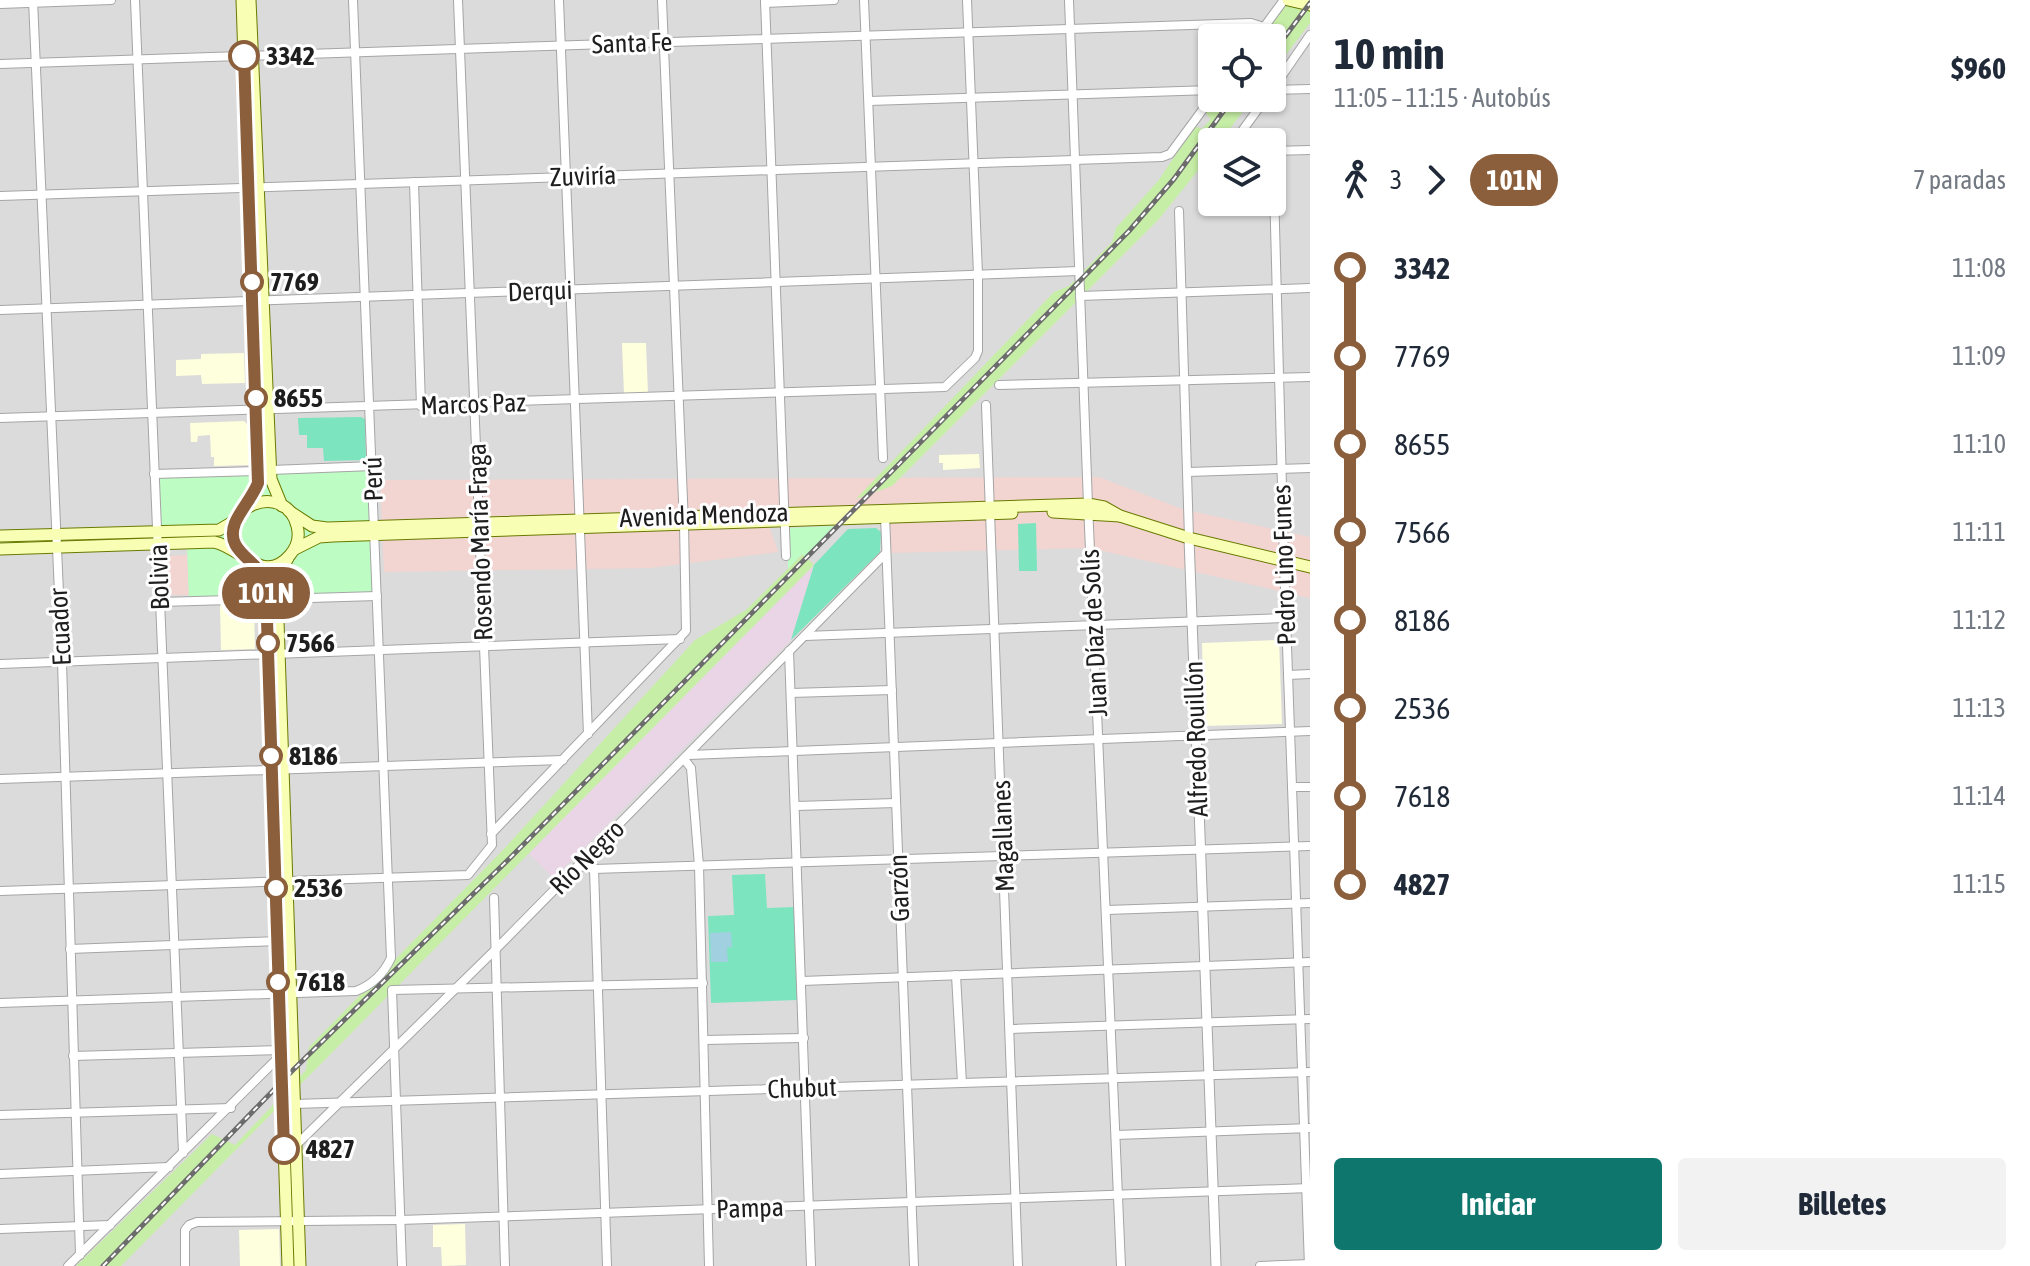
<!DOCTYPE html>
<html lang="es">
<head>
<meta charset="utf-8">
<style>
  :root { --surface:#fff; --page:#f2f2f3; --text:#1f2937; --muted:#747a83; --accent:#0f766e }
  body { margin:0; font-family:"Asap Condensed",sans-serif; background:var(--page); color:var(--text); height:100vh; display:flex; flex-direction:column; font-size:30px; white-space:nowrap }
  * { box-sizing:border-box; margin:0 }
  p { font-size:26px; color:var(--muted) }
  .icon { flex:none; width:44px; height:44px; fill:none; stroke:currentColor; stroke-width:2; stroke-linecap:round; stroke-linejoin:round }
  .map { position:relative; flex:1; overflow:hidden }
  .drawer { display:flex; flex-direction:column; background:var(--surface); width:720px }
  .drawer>* { flex:none }
  .badge { padding:0 16px; border-radius:26px; font-size:28px; line-height:52px }
  .controls { position:absolute; left:1198px; top:24px; display:grid; gap:16px }
  .controls a { display:grid; place-items:center; width:88px; height:88px; border-radius:8px; background:var(--surface); box-shadow:0 2px 6px #0004; font-size:40px }
  .map>.badge { position:absolute; translate:-50% -50%; box-shadow:0 0 0 4px #fff }
  .legs { display:flex; align-items:center; gap:12px; height:88px; padding:0 24px; font-size:26px }
  .legs p { margin-inline-start:auto }
  .summary { display:flex; align-items:center; justify-content:space-between; height:136px; padding:0 24px }
  h1 { font-size:44px; font-weight:700; line-height:60px }
  .cta { display:flex; gap:16px; margin-top:auto; padding:16px 24px }
  .cta a { flex:1; height:92px; border-radius:8px; background:var(--accent); color:#fff; font-size:32px; font-weight:700; line-height:92px; text-align:center }
  .cta a+a { background:var(--page); color:var(--text) }
  ul { padding:0 24px; list-style:none }
  li { display:flex; align-items:center; gap:28px; height:88px; font-size:30px }
  li i { display:grid; place-items:center; width:12px; height:100%; margin:0 10px; background:currentColor }
  li i::after { content:''; width:20px; height:20px; margin:-10px; border:6px solid; border-radius:50%; background:var(--surface) }
  li p { margin-inline-start:auto }
  li:first-child i { background:linear-gradient(#0000 50%,currentColor 0) }
  li:last-child i { background:linear-gradient(currentColor 50%,#0000 0) }
  main { display:flex; flex:1; min-height:0 }
  .map>svg:first-child { display:block }
</style>
</head>
<body>
<main>
<div class="map">
<svg width="1310" height="1266" viewBox="0 0 1310 1266">
  <rect width="100%" height="100%" fill="#f0ece3"/>
  <path fill="#dcdbdb" fill-rule="evenodd" d="M0,0H1310V1266H0ZM1212,38H1272V98H1212ZM1212,142H1272V202H1212Z"/>
  <g fill="#f2d4d1">
    <path d="M1099,477L1182,509L1310,537V598L1090,548L886,553L885,518L768,522L778,552L650,568L384,572L380,480Z"/>
    <path d="M187,555L189,595H166L165,556Z"/>
  </g>
  <path fill="#e9d5e5" d="M814,565L791,640L554,878L527,852Z"/>
  <g fill="#feffdd">
    <path d="M622,343H646L648,394L624,395Z"/>
    <path d="M244,353L245,383L202,384L201,375L176,376V360L201,359V354Z"/>
    <path d="M244,421L248,425L249,465L214,466V457H211L210,435L198,436L197,442H191L190,423Z"/>
    <path d="M979,454L980,468L943,470V463H939V455Z"/>
    <path d="M254,605L255,649L221,650L220,606Z"/>
    <path d="M1279,640L1282,724L1204,726L1202,643Z"/>
    <path d="M465,1224L466,1265L442,1266L441,1247H433V1225Z"/>
    <path d="M279,1229L280,1266H240L239,1230Z"/>
  </g>
  <g fill="#c7eea6">
    <path d="M1290,0H1310V23L1272,73V38H1261Z"/>
    <path d="M1216,98H1253L1220,142H1212V153L1159,219L892,486L856,499L1054,292L1069,286L1112,242L1116,228L1158,181L1195,126L1202,129L1211,119L1205,112Z"/>
    <path d="M803,554L814,565L121,1266H76L212,1134L235,1145L306,1070L309,1047L502,851L695,640L746,610Z"/>
  </g>
  <g fill="#bdfdc4">
    <path d="M373,466L377,596L189,601L187,543L157,544L154,474Z"/>
    <path d="M834,526L805,557L802,554L788,569V528Z"/>
  </g>
  <g fill="#7ce4bf">
    <path d="M361,417L365,419L366,460L324,461L323,448H307V435H299L298,418Z"/>
    <path d="M1036,523L1037,571H1019L1018,524Z"/>
    <path d="M876,528L881,532L880,552L791,640L814,565L848,529Z"/>
    <path d="M765,874L767,908L795,907L797,1000L711,1003L708,916L734,915L732,875Z"/>
  </g>
  <path fill="#a1d0e1" d="M731,932L732,947L727,948L728,962H711L710,933Z"/>
  <g fill="none" stroke-linecap="round" stroke-linejoin="round">
    <defs>
      <g id="minor">
        <path d="M33,0L62,662L80,1255"/>
        <path d="M135,0L183,1153"/>
        <path d="M559,0L588,734"/>
        <path d="M765,0L786,556"/>
        <path d="M864,0L883,458"/>
        <path d="M1069,0L1088,504L1121,1266"/>
        <path d="M765,3L834,0"/>
        <path d="M0,4L111,0"/>
        <path d="M1256,38L1284,0"/>
        <path d="M0,64L1251,23L1264,27"/>
        <path d="M1272,90L1310,35"/>
        <path d="M1272,90L1310,89"/>
        <path d="M869,101L1212,90"/>
        <path d="M1234,142L1266,98"/>
        <path d="M1272,151L1310,150"/>
        <path d="M1273,151L1284,561L1309,1266"/>
        <path d="M414,182L421,406"/>
        <path d="M0,196L1162,157L1170,154L1212,97"/>
        <path d="M1179,211L1189,538"/>
        <path d="M1080,296L1310,288"/>
        <path d="M0,310L1079,271"/>
        <path d="M999,385L1310,377"/>
        <path d="M986,405L1018,1266"/>
        <path d="M0,418L945,387L975,358L978,351V275L967,0"/>
        <path d="M271,470L373,466"/>
        <path d="M1188,472L1310,468"/>
        <path d="M154,474L258,471"/>
        <path d="M885,515L914,1266"/>
        <path d="M277,599L377,596"/>
        <path d="M160,602L266,599"/>
        <path d="M805,636L1286,618"/>
        <path d="M789,651L811,1266"/>
        <path d="M0,664L680,639"/>
        <path d="M1288,675L1310,674"/>
        <path d="M791,693L892,690"/>
        <path d="M689,755L1310,731"/>
        <path d="M684,759L691,768L699,866L709,1266"/>
        <path d="M0,779L563,760"/>
        <path d="M1292,787H1310"/>
        <path d="M796,806L896,803"/>
        <path d="M491,834L686,631L684,524L662,0"/>
        <path d="M579,866L594,869L1310,846"/>
        <path d="M594,869L607,1266"/>
        <path d="M0,891L468,875L492,845L458,0"/>
        <path d="M494,898L505,1266"/>
        <path d="M1107,910L1310,903"/>
        <path d="M70,949L277,941"/>
        <path d="M956,975L962,1083"/>
        <path d="M802,981L1310,962"/>
        <path d="M0,1003L356,991C372,985 384,973 391,958L353,0"/>
        <path d="M1010,1029L1310,1019"/>
        <path d="M705,1040L804,1038"/>
        <path d="M73,1056L281,1050"/>
        <path d="M294,1104L1310,1072"/>
        <path d="M0,1115L231,1108"/>
        <path d="M1116,1135L1310,1128"/>
        <path d="M284,1157L496,949L886,553"/>
        <path d="M0,1174L169,1167"/>
        <path d="M0,1229L110,1225"/>
        <path d="M68,1266L281,1055"/>
        <path d="M185,1266V1230L189,1225L197,1222L400,1220L1310,1188"/>
        <path d="M402,1266L392,990L703,983"/>
        <path d="M1260,1266L1310,1264"/>
      </g>
      <path id="tertiary" d="M1189,538L1216,1266"/>
      <g id="secondary">
        <path d="M242,0L258,471V483L244,509"/>
        <path d="M250,0L271,479L282,506"/>
        <path d="M1288,0L1310,5"/>
        <path d="M289,511L312,526L327,528L1088,504L1104,507L1120,516L1189,538L1310,567"/>
        <path d="M1053,512L1120,516"/>
        <path d="M0,536L219,530L236,520"/>
        <path d="M0,549L214,542C241,547 263,586 290,555C297,547 300,537 297,526C286,479 210,506 241,555"/>
        <path d="M295,549L319,537L333,536L1012,513"/>
        <path d="M288,558L279,574L277,592L300,1266"/>
        <path d="M253,564L263,578L266,599L288,1266"/>
      </g>
    </defs>
    <use href="#minor" stroke="#a5a5a5" stroke-width="10"/>
    <use href="#tertiary" stroke="#a5a5a5" stroke-width="11"/>
    <use href="#secondary" stroke="#697a00" stroke-width="13"/>
    <use href="#minor" stroke="#fff" stroke-width="8"/>
    <use href="#tertiary" stroke="#fff" stroke-width="9"/>
    <use href="#secondary" stroke="#f8feb4" stroke-width="11"/>
    <defs>
      <g id="rail">
        <path d="M1272,54L1310,3"/>
        <path d="M103,1266L293,1070L513,855L1129,231L1174,179L1233,98"/>
      </g>
    </defs>
    <use href="#rail" stroke="#6c6c6c" stroke-width="5"/>
    <use href="#rail" stroke="#fff" stroke-width="2" stroke-dasharray="6" stroke-linecap="butt"/>
  </g>
  <g fill="none" stroke-linecap="round" stroke-linejoin="round">
    <defs>
      <path id="line-1" d="M244,56L258,483C252,498 241,509 235,523C227,544 242,553 255,566C261,572 263,581 266,589L284,1149"/>
    </defs>
    <use href="#line-1" stroke="#fff" stroke-width="18"/>
    <use href="#line-1" stroke="#8b5e3c" stroke-width="12"/>
  </g>
  <g fill="#fff" stroke="#8b5e3c" stroke-width="4">
    <circle cx="244" cy="56" r="14"/>
    <circle cx="252" cy="282" r="10"/>
    <circle cx="256" cy="398" r="10"/>
    <circle cx="268" cy="643" r="10"/>
    <circle cx="271" cy="756" r="10"/>
    <circle cx="276" cy="888" r="10"/>
    <circle cx="278" cy="982" r="10"/>
    <circle cx="284" cy="1149" r="14"/>
  </g>
  <g text-anchor="middle" stroke-width="6" stroke-linejoin="round" paint-order="stroke">
    <g font-size="26" fill="#1e1e1e" stroke="#fff">
      <text transform="translate(632 43) rotate(-2)" y="9">Santa Fe</text>
      <text transform="translate(583 176) rotate(-2)" y="9">Zuviría</text>
      <text transform="translate(540 291) rotate(-2)" y="9">Derqui</text>
      <text transform="translate(473 404) rotate(-2)" y="9">Marcos Paz</text>
      <text transform="translate(373 479) rotate(-92)" y="9">Perú</text>
      <text transform="translate(704 515) rotate(-2)" y="9">Avenida Mendoza</text>
      <text transform="translate(480 542) rotate(-92)" y="9">Rosendo María Fraga</text>
      <text transform="translate(1284 565) rotate(-92)" y="9">Pedro Lino Funes</text>
      <text transform="translate(159 577) rotate(-92)" y="9">Bolivia</text>
      <text transform="translate(60 627) rotate(-93)" y="9">Ecuador</text>
      <text transform="translate(1094 633) rotate(-93)" y="9">Juan Díaz de Solís</text>
      <text transform="translate(1196 739) rotate(-92)" y="9">Alfredo Rouillón</text>
      <text transform="translate(1003 836) rotate(-92)" y="9">Magallanes</text>
      <text transform="translate(587 857) rotate(-45)" y="9">Río Negro</text>
      <text transform="translate(899 888) rotate(-92)" y="9">Garzón</text>
      <text transform="translate(802 1088) rotate(-2)" y="9">Chubut</text>
      <text transform="translate(750 1208) rotate(-2)" y="9">Pampa</text>
    </g>
    <g font-size="26" font-weight="bold" fill="#1e1e1e" stroke="#fff" text-anchor="start">
      <text x="266" y="65">3342</text>
      <text x="270" y="291">7769</text>
      <text x="274" y="407">8655</text>
      <text x="286" y="652">7566</text>
      <text x="289" y="765">8186</text>
      <text x="294" y="897">2536</text>
      <text x="296" y="991">7618</text>
      <text x="306" y="1158">4827</text>
    </g>
  </g>
</svg>
<div class="controls">
<a><svg class="icon" aria-label="locate" viewBox="0 0 24 24"><circle cx="12" cy="12" r="6"/><path d="M12 2v4M12 18v4M2 12h4M18 12h4"/></svg></a>
<a><svg class="icon" aria-label="layers" viewBox="0 0 24 24"><path d="M12 4l9 5-9 5-9-5zM3 14l9 5 9-5"/></svg></a>
</div>
<b class="badge" style="left:266px;top:593px;background:#8b5e3c;color:#fff">101N</b>
</div>
<section class="drawer">
<div class="summary"><div><h1>10 min</h1><p>11:05 – 11:15 · Autobús</p></div><b>$960</b></div>
<div class="legs"><svg class="icon" aria-label="walk" viewBox="0 0 24 24"><circle cx="13" cy="4" r="2"/><path d="M13 8l-2 6 4 7M11 14l-3 7M7 12l3-4h3l4 4"/></svg>3<svg class="icon" aria-label="forward" viewBox="0 0 24 24"><path d="M9 5l7 7-7 7"/></svg><b class="badge" style="background:#8b5e3c;color:#fff">101N</b><p>7 paradas</p></div>
<ul>
<li><i style="color:#8b5e3c"></i><b>3342</b><p>11:08</p></li>
<li><i style="color:#8b5e3c"></i><span>7769</span><p>11:09</p></li>
<li><i style="color:#8b5e3c"></i><span>8655</span><p>11:10</p></li>
<li><i style="color:#8b5e3c"></i><span>7566</span><p>11:11</p></li>
<li><i style="color:#8b5e3c"></i><span>8186</span><p>11:12</p></li>
<li><i style="color:#8b5e3c"></i><span>2536</span><p>11:13</p></li>
<li><i style="color:#8b5e3c"></i><span>7618</span><p>11:14</p></li>
<li><i style="color:#8b5e3c"></i><b>4827</b><p>11:15</p></li>
</ul>
<div class="cta"><a>Iniciar</a><a>Billetes</a></div>
</section>
</main>
</body>
</html>
